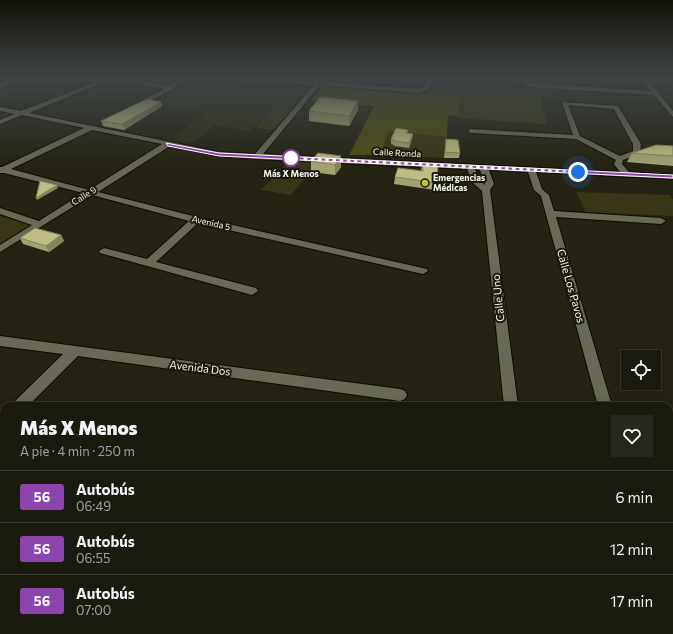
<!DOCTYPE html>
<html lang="es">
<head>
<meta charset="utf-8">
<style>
  :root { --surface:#1b1a0f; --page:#28271d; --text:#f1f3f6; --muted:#a0a19e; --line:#39382f }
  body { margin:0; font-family:Commissioner,sans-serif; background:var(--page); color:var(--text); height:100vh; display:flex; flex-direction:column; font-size:15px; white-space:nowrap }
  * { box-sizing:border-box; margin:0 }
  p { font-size:13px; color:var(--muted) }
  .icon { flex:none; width:22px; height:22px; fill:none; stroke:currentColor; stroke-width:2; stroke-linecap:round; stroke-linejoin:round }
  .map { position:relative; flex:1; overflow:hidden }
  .panel { position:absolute; left:0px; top:402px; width:673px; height:232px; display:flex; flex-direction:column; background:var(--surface); border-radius:12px 12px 0 0; box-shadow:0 2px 10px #0003,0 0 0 1px var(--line) }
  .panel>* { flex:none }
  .badge { padding:0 8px; border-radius:3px; font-size:14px; line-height:26px }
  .controls { position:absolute; left:621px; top:350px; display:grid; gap:8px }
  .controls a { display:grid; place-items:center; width:40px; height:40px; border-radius:0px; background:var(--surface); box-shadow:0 2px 10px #0003,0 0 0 1px var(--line); font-size:20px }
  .you { position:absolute; width:20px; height:20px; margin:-10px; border:3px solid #fff; border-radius:50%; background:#1a73e8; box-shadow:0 0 0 6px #1a73e833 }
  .map>.badge { position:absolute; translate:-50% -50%; box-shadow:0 0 0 2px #fff }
  .round { display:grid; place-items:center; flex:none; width:42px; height:42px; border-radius:0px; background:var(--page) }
  .summary { display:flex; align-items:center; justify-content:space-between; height:68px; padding:0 20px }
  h1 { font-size:19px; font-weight:800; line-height:30px }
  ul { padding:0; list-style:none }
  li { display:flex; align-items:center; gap:12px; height:52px; padding:0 20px; border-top:1px solid var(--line) }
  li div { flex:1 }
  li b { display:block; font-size:15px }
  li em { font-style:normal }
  li .badge { min-width:44px; font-weight:700; text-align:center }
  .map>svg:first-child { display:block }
</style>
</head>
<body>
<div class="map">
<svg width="673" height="634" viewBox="0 0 673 634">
  <rect width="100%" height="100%" fill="#242314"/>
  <path fill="#2e2d17" d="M182,83L304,92L294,105L295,107L293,109L274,107L250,132L214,125L192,144L171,139L206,113L147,104L166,95Z"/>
  <g fill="#383616">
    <path d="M432,82L533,89L534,94L540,95L547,124L457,118L462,96L428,93Z"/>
    <path d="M274,107L293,109L273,130L256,128Z"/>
    <path d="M389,131L447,137L444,158L380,155Z"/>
    <path d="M289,161H320L291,195L261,190Z"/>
    <path d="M576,192L670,195L673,200V216L586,212Z"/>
    <path d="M0,216L31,225L0,244Z"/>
  </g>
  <path fill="#4e4c11" d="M329,84L462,96L457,116L448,115L447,137L389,131L380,155H349L374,106L312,100L324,85Z"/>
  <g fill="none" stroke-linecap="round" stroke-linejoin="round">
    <defs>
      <g id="street">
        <path d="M12,79H19L0,88V84Z"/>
        <path d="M104,79H111L29,113L219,152L255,154L314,85L260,81L258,79L317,82L322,79L324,80L322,82L418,89L424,88L428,79H432L428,90L418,93L320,85L263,154L620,172L614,164L616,160L576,139L471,133L468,131L471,129L573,135L562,102L618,106L641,144L640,154L623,160L622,164L629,172L673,175V179L536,172L542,189L549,195L554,211L661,218L666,221L661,224L556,217L612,406H598L541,196L534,190L528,172L489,170L494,184L490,190L518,406H504L482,191L473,183L467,169L256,159L219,156L170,146L98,192L197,217L427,269L428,271L423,274L198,223L156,262L256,288L258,291L252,295L100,253L99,251L104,248L147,259L189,221L92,195L0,252V245L32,225L0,214V208L39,221L83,193L4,173H0V167H2L84,128L22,115L0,124V120L15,114L0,111V107L21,111ZM568,105L614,109L633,144V151L620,156L580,136ZM92,130L162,144L89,190L11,169ZM475,169L480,170L485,185L481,182Z"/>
        <path d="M113,79H124L168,86L178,79H184L173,89L134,109L132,108V106L165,89Z"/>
        <path d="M524,79H529L531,83L651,91L641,79H647L673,111V117L654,95L528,87L525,85Z"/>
        <path d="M0,336L400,389L405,391L407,395L405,399L400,401L78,356L28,406H12L14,402L63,354L0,346Z"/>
        <path d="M4,415V430L0,432V416Z"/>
        <path d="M0,505L4,506V524L0,523Z"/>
      </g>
    </defs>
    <use href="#street" stroke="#0d0c02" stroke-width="2"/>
    <use href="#street" fill="#696957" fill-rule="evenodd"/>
  </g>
  <g fill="#a3a371">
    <path d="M161,102L162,106L124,130L103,126L101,121Z"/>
    <path d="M358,110L349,126L309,121V111Z"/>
    <path d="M408,130V134H413L412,139L409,148L394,146V145L391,144V139Z"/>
    <path d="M446,139L460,153L459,158H444Z"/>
    <path d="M673,146V166L627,162L632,153Z"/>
    <path d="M341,156V167L335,175L311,172V161Z"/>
    <path d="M422,163L437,183L435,190L394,184L395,177L421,171Z"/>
    <path d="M61,235L64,241L49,252L23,244L20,238Z"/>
  </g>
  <g fill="#85845c">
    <path d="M358,101V110L349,126V116Z"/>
    <path d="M161,102L162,106L124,130L122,124Z"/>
    <path d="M413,134L412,139L409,148V143Z"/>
    <path d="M341,156V167L335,175V165Z"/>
    <path d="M57,185L58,188L37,200L36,198Z"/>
    <path d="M61,235L64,241L49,252L46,246Z"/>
  </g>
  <g fill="#bebd83" stroke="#85845c">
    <path d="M320,97L358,101L349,116L309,111Z"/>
    <path d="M147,99L161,102L122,124L101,121Z"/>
    <path d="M396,128L408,130L406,133L413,134L409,143L394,141L395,140L391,139Z"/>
    <path d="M446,139L458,140L460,153L445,152Z"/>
    <path d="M656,145L673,146V156L632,153Z"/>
    <path d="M318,153L341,156L335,165L311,161Z"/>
    <path d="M422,163L438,164L437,183L395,177L398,168L423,171Z"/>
    <path d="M40,181L57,185L36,198Z"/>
    <path d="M35,228L61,235L46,246L20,238Z"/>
  </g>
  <linearGradient id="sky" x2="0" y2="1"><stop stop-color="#14130b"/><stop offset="0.47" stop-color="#3f4545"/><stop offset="1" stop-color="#3f4545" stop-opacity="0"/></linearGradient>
  <rect width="673" height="167" fill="url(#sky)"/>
  <path fill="#8e44ad" stroke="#fff" d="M166,143L219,153L673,175V178L219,156L168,146Z"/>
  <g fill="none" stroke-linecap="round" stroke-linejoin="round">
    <path stroke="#f5f5ea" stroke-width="4" stroke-dasharray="0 7.2" d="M291,158L578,172"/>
  </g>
  <circle fill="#fff" stroke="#8e44ad" stroke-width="2" cx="291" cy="158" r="8"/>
  <circle fill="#c3bd3f" stroke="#1a1a0b" stroke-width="1.5" cx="425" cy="183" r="4"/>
  <g text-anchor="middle" stroke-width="4" stroke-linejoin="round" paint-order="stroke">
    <g font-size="9" fill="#f5f5ea" stroke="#1a1a0b">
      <text transform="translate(397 153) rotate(3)" y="3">Calle Ronda</text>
      <text transform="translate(84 196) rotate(-32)" y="3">Calle 9</text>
      <text transform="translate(211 223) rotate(13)" y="3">Avenida 5</text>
    </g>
    <g font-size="9" font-weight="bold" fill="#f5f5ea" stroke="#1a1a0b">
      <text x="291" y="177">Más X Menos</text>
    </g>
    <g font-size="9" font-weight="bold" fill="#f5f5ea" stroke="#1a1a0b" text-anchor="start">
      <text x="433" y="181">Emergencias<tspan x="433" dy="10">Médicas</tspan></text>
    </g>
    <g font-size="11" fill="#f5f5ea" stroke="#1a1a0b">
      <text transform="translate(571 286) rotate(74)" y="4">Calle Los Pavos</text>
      <text transform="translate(498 298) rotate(-96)" y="4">Calle Uno</text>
      <text transform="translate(200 368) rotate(7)" y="4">Avenida Dos</text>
    </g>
  </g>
</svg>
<div class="controls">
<a><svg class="icon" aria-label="locate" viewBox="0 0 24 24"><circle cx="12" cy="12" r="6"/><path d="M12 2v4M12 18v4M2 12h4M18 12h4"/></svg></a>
</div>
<div class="you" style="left:578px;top:172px"></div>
<section class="panel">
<div class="summary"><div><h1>Más X Menos</h1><p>A pie · 4 min · 250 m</p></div><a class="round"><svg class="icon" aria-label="heart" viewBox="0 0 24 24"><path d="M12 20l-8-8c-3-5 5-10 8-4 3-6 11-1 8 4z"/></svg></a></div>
<ul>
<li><span class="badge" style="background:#8e44ad;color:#fff">56</span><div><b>Autobús</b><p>06:49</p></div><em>6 min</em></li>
<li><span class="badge" style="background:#8e44ad;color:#fff">56</span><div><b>Autobús</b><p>06:55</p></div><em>12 min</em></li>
<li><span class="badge" style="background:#8e44ad;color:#fff">56</span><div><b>Autobús</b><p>07:00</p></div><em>17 min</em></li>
</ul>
</section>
</div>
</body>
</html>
